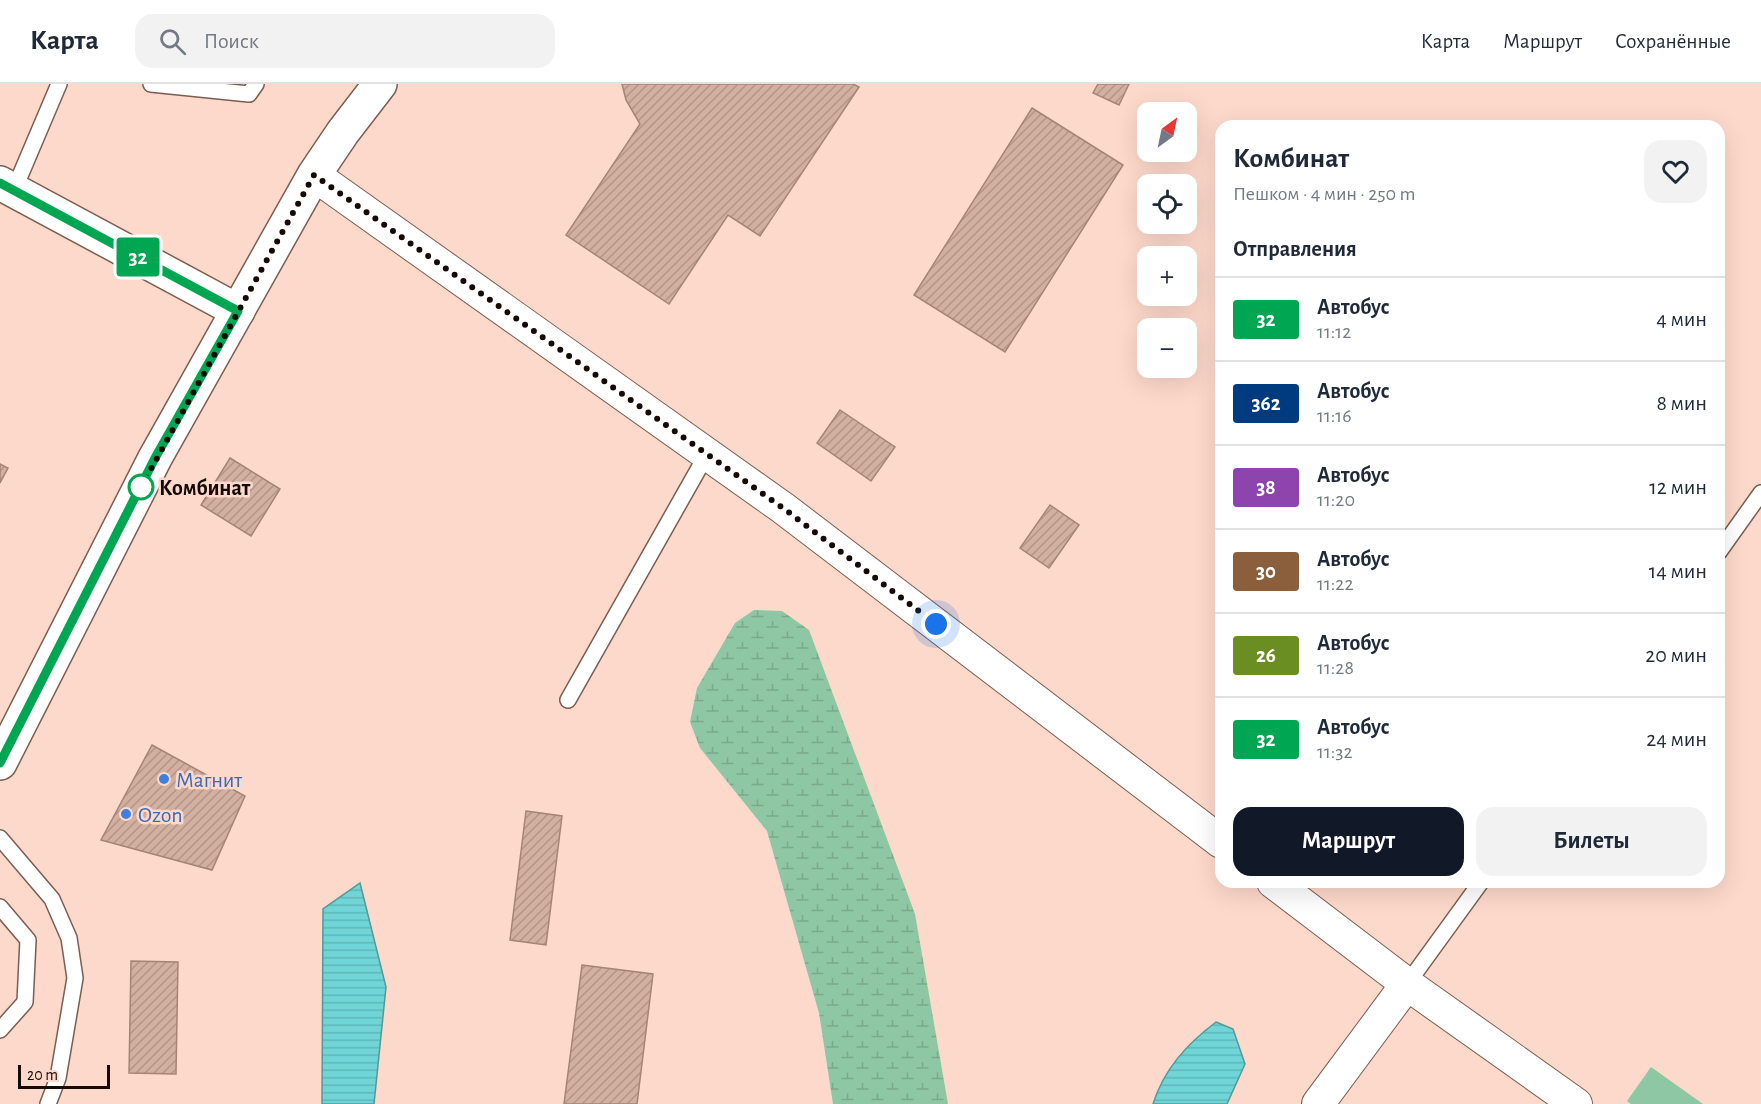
<!DOCTYPE html>
<html lang="ru">
<head>
<meta charset="utf-8">
<style>
  :root { --surface:#fff; --page:#f2f2f3; --text:#1f2937; --muted:#747a83; --line:#e0e1e3; --accent:#111827 }
  body { margin:0; font-family:"Alegreya Sans",sans-serif; background:var(--page); color:var(--text); height:100vh; display:flex; flex-direction:column; font-size:22px; white-space:nowrap }
  * { box-sizing:border-box; margin:0 }
  p { font-size:20px; color:var(--muted) }
  .icon { flex:none; width:33px; height:33px; fill:none; stroke:currentColor; stroke-width:2; stroke-linecap:round; stroke-linejoin:round }
  .map { position:relative; flex:1; overflow:hidden }
  .panel { position:absolute; left:1215px; top:36px; width:510px; height:768px; display:flex; flex-direction:column; background:var(--surface); border-radius:18px; box-shadow:0 6px 24px #0002 }
  .panel>* { flex:none }
  .badge { padding:0 12px; border-radius:4px; font-size:21px; line-height:39px }
  .needle { width:39px; rotate:33deg }
  .controls { position:absolute; left:1137px; top:18px; display:grid; gap:12px }
  .controls a { display:grid; place-items:center; width:60px; height:60px; border-radius:12px; background:var(--surface); box-shadow:0 6px 24px #0002; font-size:30px }
  .scale { position:absolute; left:18px; bottom:15px; width:92px; box-sizing:border-box; padding-left:6px; border:3px solid #150a06; border-top:0; font-size:16px; line-height:21px; white-space:nowrap; color:#150a06; -webkit-text-stroke:4px #fdd9cb; paint-order:stroke }
  .you { position:absolute; width:30px; height:30px; margin:-15px; border:4px solid #fff; border-radius:50%; background:#1a73e8; box-shadow:0 0 0 9px #1a73e833 }
  .map>.badge { position:absolute; translate:-50% -50%; box-shadow:0 0 0 3px #fff }
  h2 { padding:0 18px; font-size:22px; line-height:54px }
  .round { display:grid; place-items:center; flex:none; width:63px; height:63px; border-radius:18px; background:var(--page) }
  .summary { display:flex; align-items:center; justify-content:space-between; height:102px; padding:0 18px }
  h1 { font-size:28px; font-weight:600; line-height:45px }
  .cta { display:flex; gap:12px; margin-top:auto; padding:12px 18px }
  .cta a { flex:1; height:69px; border-radius:18px; background:var(--accent); color:#fff; font-size:24px; font-weight:600; line-height:69px; text-align:center }
  .cta a+a { background:var(--page); color:var(--text) }
  ul { padding:0; list-style:none }
  li { display:flex; align-items:center; gap:18px; height:84px; padding:0 18px; border-top:2px solid var(--line) }
  li div { flex:1 }
  li b { display:block; font-size:22px }
  li em { font-style:normal }
  li .badge { min-width:66px; font-weight:700; text-align:center }
  header { display:flex; align-items:center; gap:36px; box-sizing:border-box; height:84px; padding:0 30px; background:var(--surface); border-bottom:2px solid var(--line) }
  header strong { font-size:28px }
  nav { display:flex; gap:33px; margin-inline-start:auto; font-size:21px }
  .search { width:420px; height:54px; background:var(--page); display:flex; align-items:center; gap:15px; box-sizing:border-box; padding:0 21px; border-radius:18px; color:var(--muted); font-size:22px }
  .map>svg:first-child { display:block }
</style>
</head>
<body>
<header>
<strong>Карта</strong>
<div class="search"><svg class="icon" aria-label="search" viewBox="0 0 24 24"><circle cx="10" cy="10" r="6"/><path d="M15 15l6 6"/></svg>Поиск</div>
<nav><a>Карта</a><a>Маршрут</a><a>Сохранённые</a></nav>
</header>
<div class="map">
<svg width="1761" height="1020" viewBox="0 0 1761 1020">
  <defs>
    <pattern id="wetland-marsh" width="20" height="14" patternUnits="userSpaceOnUse" patternTransform="scale(1.5)"><rect width="20" height="14" fill="#8ec7a3"/><path d="M1 5h8M5 5V1M11 12h8M15 12V8" fill="none" stroke="#7aaa8b"/></pattern>
    <pattern id="water-rules" width="6" height="5" patternUnits="userSpaceOnUse" patternTransform="scale(1.5)"><rect width="6" height="5" fill="#70d5d7"/><path d="M0 2.5h6" fill="none" stroke="#60b6b7"/></pattern>
    <pattern id="building-hatch" width="6" height="6" patternUnits="userSpaceOnUse" patternTransform="scale(1.5)"><rect width="6" height="6" fill="#d2afa1"/><path d="M-1 1l2-2M0 6l6-6M5 7l2-2" fill="none" stroke="#b39589"/></pattern>
  </defs>
  <rect width="100%" height="100%" fill="#fdd9cb"/>
  <path fill="url(#wetland-marsh)" d="M754,526L782,527L809,546L915,830L948,1020H833L819,929L767,747L700,664L690,638L697,604L735,539Z"/>
  <path fill="#8ec7a3" d="M1651,983L1703,1020H1631L1627,1017Z"/>
  <g fill="url(#water-rules)" stroke="#559898" stroke-width="1.5">
    <path d="M360,799L386,903L374,1020H322L323,825Z"/>
    <path d="M1216,938L1233,945L1245,980L1227,1020H1153C1164,985 1187,960 1216,938Z"/>
  </g>
  <g fill="url(#building-hatch)" stroke="#a58477" stroke-width="1.5">
    <path d="M622,0H853L859,3L760,152L728,131L669,220L566,151L640,40L626,16Z"/>
    <path d="M1098,0H1129L1119,21L1093,9Z"/>
    <path d="M1032,24L1123,81L1005,268L914,211Z"/>
    <path d="M840,326L895,363L871,397L817,359Z"/>
    <path d="M230,374L280,405L251,452L201,421Z"/>
    <path d="M0,380L8,384L0,399Z"/>
    <path d="M1050,421L1079,441L1049,484L1020,464Z"/>
    <path d="M152,661L245,712L212,786L101,756Z"/>
    <path d="M526,727L562,732L546,861L510,856Z"/>
    <path d="M131,877L178,878L176,990L129,989Z"/>
    <path d="M582,881L653,890L637,1020H564Z"/>
  </g>
  <g fill="none" stroke-linecap="round" stroke-linejoin="round">
    <defs>
      <g id="lane">
        <path d="M151,0L249,10L256,0"/>
        <path d="M14,106L59,0"/>
        <path d="M1719,468L1761,409"/>
        <path d="M568,616L707,370"/>
        <path d="M0,754L52,815L69,854L75,894L58,994L48,1020"/>
        <path d="M0,823L28,856L25,918L0,946"/>
        <path d="M1407,900L1481,798"/>
      </g>
      <g id="street">
        <path d="M314,91L783,424L1221,758"/>
        <path d="M1273,798L1407,900L1576,1020"/>
        <path d="M1318,1020L1407,900"/>
      </g>
      <g id="secondary">
        <path d="M0,99L238,227"/>
        <path d="M0,679L155,374L314,91L343,48L380,0"/>
      </g>
    </defs>
    <use href="#lane" stroke="#7c5d51" stroke-width="18"/>
    <use href="#street" stroke="#7c5d51" stroke-width="34"/>
    <use href="#secondary" stroke="#7c5d51" stroke-width="36"/>
    <use href="#lane" stroke="#fff" stroke-width="15"/>
    <use href="#street" stroke="#fff" stroke-width="32"/>
    <use href="#secondary" stroke="#fff" stroke-width="33"/>
  </g>
  <g fill="none" stroke-linecap="round" stroke-linejoin="round">
    <defs>
      <path id="line" d="M0,99L238,227L155,374L0,679"/>
    </defs>
    <use href="#line" stroke="#fff" stroke-width="14"/>
    <use href="#line" stroke="#00a651" stroke-width="9"/>
    <path stroke="#150a06" stroke-width="6" stroke-dasharray="0 10.8" d="M141,403L314,91L783,424L936,540"/>
  </g>
  <circle fill="#fff" stroke="#00a651" stroke-width="3" cx="141" cy="403" r="12"/>
  <g fill="#3f7fe0" stroke="#fdd9cb" stroke-width="2">
    <circle cx="164" cy="695" r="6"/>
    <circle cx="126" cy="730" r="6"/>
  </g>
  <g text-anchor="middle" stroke-width="5" stroke-linejoin="round" paint-order="stroke">
    <g font-size="22" font-weight="bold" fill="#150a06" stroke="#fdd9cb" text-anchor="start">
      <text x="159" y="411">Комбинат</text>
    </g>
    <g font-size="22" fill="#366cbe" stroke="#fdd9cb" text-anchor="start">
      <text x="176" y="703">Магнит</text>
      <text x="138" y="738">Ozon</text>
    </g>
  </g>
</svg>
<div class="controls">
<a><svg class="needle" viewBox="-14 -14 28 28"><path d="M0-13l5 13h-10z" fill="#e53935"/><path d="M0 13l5-13h-10z" fill="#747a83"/></svg></a>
<a><svg class="icon" aria-label="locate" viewBox="0 0 24 24"><circle cx="12" cy="12" r="6"/><path d="M12 2v4M12 18v4M2 12h4M18 12h4"/></svg></a>
<a>+</a>
<a>−</a>
</div>
<div class="scale">20 m</div>
<div class="you" style="left:936px;top:540px"></div>
<b class="badge" style="left:138px;top:173px;background:#00a651;color:#fff">32</b>
<section class="panel">
<div class="summary"><div><h1>Комбинат</h1><p>Пешком · 4 мин · 250 m</p></div><a class="round"><svg class="icon" aria-label="heart" viewBox="0 0 24 24"><path d="M12 20l-8-8c-3-5 5-10 8-4 3-6 11-1 8 4z"/></svg></a></div>
<h2>Отправления</h2>
<ul>
<li><span class="badge" style="background:#00a651;color:#fff">32</span><div><b>Автобус</b><p>11:12</p></div><em>4 мин</em></li>
<li><span class="badge" style="background:#003b80;color:#fff">362</span><div><b>Автобус</b><p>11:16</p></div><em>8 мин</em></li>
<li><span class="badge" style="background:#8e44ad;color:#fff">38</span><div><b>Автобус</b><p>11:20</p></div><em>12 мин</em></li>
<li><span class="badge" style="background:#8b5e3c;color:#fff">30</span><div><b>Автобус</b><p>11:22</p></div><em>14 мин</em></li>
<li><span class="badge" style="background:#6b8e23;color:#fff">26</span><div><b>Автобус</b><p>11:28</p></div><em>20 мин</em></li>
<li><span class="badge" style="background:#00a651;color:#fff">32</span><div><b>Автобус</b><p>11:32</p></div><em>24 мин</em></li>
</ul>
<div class="cta"><a>Маршрут</a><a>Билеты</a></div>
</section>
</div>
</body>
</html>
